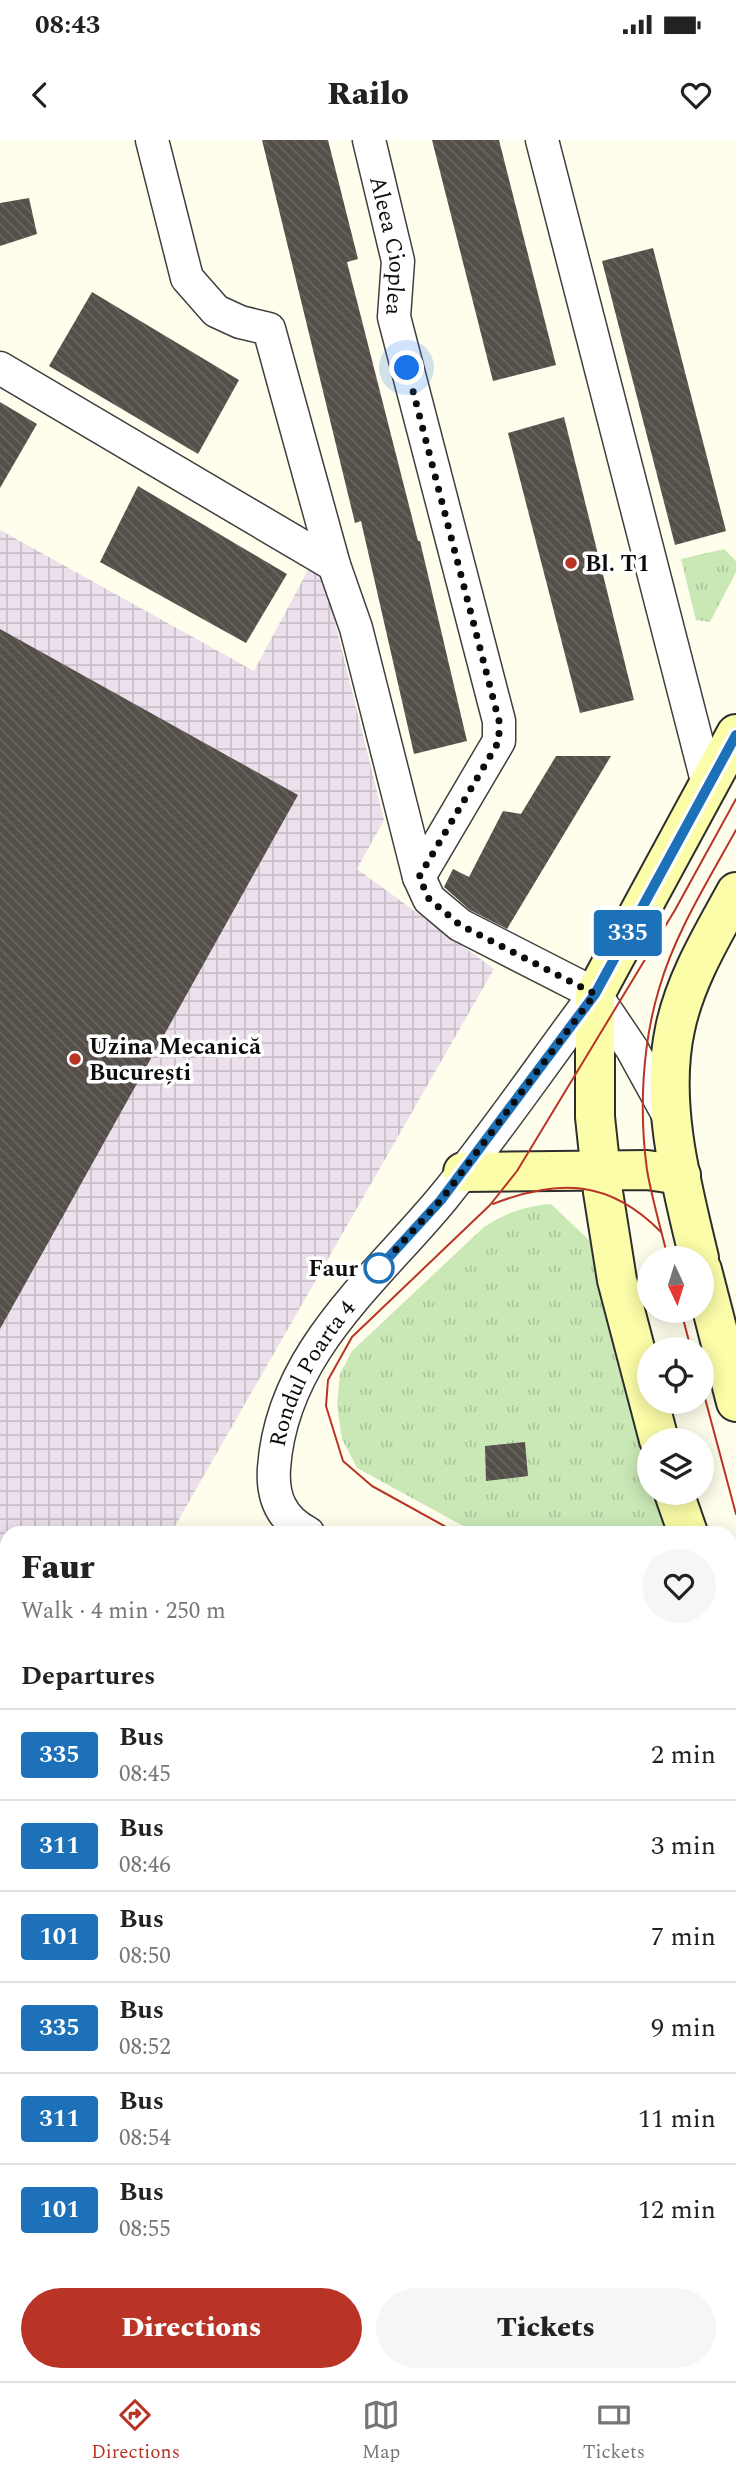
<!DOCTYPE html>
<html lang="en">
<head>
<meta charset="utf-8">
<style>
  :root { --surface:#fff; --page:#f6f6f6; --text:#222; --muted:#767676; --line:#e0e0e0; --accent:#b93427 }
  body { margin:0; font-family:Spectral,serif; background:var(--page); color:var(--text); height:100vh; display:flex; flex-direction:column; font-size:26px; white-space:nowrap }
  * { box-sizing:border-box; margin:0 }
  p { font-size:23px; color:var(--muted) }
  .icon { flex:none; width:38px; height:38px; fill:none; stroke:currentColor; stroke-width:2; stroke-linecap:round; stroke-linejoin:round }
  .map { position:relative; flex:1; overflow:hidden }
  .drawer { position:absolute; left:0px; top:1386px; width:737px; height:856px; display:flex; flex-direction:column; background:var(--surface); border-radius:21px 21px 0 0; box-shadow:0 4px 18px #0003 }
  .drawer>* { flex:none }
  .badge { padding:0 14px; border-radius:5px; font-size:24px; line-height:46px }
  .needle { width:46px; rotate:176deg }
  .fabs { position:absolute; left:637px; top:1106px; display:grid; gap:14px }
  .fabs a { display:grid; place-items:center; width:77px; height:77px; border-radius:50%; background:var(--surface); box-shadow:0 4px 18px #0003; font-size:35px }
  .you { position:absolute; width:35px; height:35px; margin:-18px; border:5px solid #fff; border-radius:50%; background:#1a73e8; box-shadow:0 0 0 10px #1a73e833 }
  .map>.badge { position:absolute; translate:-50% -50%; box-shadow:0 0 0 4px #fff }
  h2 { padding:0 21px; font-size:26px; line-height:63px }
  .round { display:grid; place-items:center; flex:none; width:74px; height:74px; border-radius:37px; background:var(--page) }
  .headline { display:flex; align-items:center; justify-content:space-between; height:119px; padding:0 21px }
  h1 { font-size:33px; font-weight:800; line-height:52px }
  .primary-button { display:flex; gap:14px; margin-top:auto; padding:14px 21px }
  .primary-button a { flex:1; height:80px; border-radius:42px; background:var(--accent); color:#fff; font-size:28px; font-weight:800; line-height:80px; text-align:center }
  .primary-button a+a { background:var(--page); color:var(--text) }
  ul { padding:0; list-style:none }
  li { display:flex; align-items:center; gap:21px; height:91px; padding:0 21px; border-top:2px solid var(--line) }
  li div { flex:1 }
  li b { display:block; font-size:26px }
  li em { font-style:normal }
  li .badge { min-width:77px; font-weight:700; text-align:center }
  .status { display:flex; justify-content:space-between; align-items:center; height:49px; padding:0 35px; background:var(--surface); direction:ltr }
  .status svg { height:19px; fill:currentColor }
  header { display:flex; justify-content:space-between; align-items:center; height:91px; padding:0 21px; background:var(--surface); font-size:32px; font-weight:800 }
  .tab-bar { display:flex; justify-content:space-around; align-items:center; height:98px; border-top:2px solid var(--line); background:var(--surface); font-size:19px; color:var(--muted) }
  .tab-bar a { display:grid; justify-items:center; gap:4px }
  .tab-bar .selected { color:var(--accent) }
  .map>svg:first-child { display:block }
</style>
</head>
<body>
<div class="status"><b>08:43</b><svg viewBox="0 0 49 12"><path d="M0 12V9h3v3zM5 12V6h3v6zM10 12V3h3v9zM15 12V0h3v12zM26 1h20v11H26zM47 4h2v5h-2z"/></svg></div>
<header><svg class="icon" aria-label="back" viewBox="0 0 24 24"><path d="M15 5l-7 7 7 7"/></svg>Railo<svg class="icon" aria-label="heart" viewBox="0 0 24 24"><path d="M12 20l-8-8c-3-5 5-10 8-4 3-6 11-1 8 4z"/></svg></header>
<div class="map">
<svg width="736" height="2241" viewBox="0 0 736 2241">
  <defs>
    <pattern id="industrial-grid" width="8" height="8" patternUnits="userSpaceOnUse" patternTransform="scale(1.75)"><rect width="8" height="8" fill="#ebe0eb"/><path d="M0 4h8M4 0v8" fill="none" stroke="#c8bfc8"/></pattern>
    <pattern id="park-tufts" width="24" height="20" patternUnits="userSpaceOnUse" patternTransform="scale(1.75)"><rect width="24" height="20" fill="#c9e8b6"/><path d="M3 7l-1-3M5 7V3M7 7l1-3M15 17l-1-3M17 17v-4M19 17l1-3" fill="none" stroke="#abc69b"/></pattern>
    <pattern id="building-back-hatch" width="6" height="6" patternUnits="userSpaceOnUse" patternTransform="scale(1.75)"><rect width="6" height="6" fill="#544f49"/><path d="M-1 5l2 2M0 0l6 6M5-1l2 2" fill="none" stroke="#68645f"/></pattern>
  </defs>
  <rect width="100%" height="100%" fill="#fffdeb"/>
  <path fill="url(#industrial-grid)" d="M0,390L254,531L309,428L324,438L384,680L357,729L494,829L171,1393H7V2235H730V1770L736,1773V2241H0Z"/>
  <g fill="url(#park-tufts)">
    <path d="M724,409L736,421V432L710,482L696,480L681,419Z"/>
    <path d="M551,1064L590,1101L632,1272L649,1328V1353H657L670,1393H476L357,1328L342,1299L337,1266L340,1234L352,1211L484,1087C506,1073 525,1066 551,1064Z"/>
  </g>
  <g fill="url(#building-back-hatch)">
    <path d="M262,0H328L358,119L347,122L418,401H420L467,601L414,614L361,381L355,383Z"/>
    <path d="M432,0H499L556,225L493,241Z"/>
    <path d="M29,58L37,94L0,106V63Z"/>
    <path d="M653,108L726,391L675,405L602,121Z"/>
    <path d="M92,152L239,240L198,314L49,226Z"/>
    <path d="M0,262L37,284L0,348Z"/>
    <path d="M564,277L634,560L580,573L508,293Z"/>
    <path d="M138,346L287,434L246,503L100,422Z"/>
    <path d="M0,489L298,655L0,1189Z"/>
    <path d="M556,616H611L507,789L470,770L444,747L453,729L469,737L503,671L521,674Z"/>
    <path d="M525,1302L528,1336L486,1341L485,1306Z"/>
  </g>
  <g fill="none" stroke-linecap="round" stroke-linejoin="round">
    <defs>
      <g id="minor">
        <path d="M152,0L187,138L216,171L240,182L269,189L334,425L356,488L419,737L429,759L460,785L595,854L632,909L670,978"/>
        <path id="s1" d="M369,0L398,121L394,177L499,581V601L419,737"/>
        <path d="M542,0L708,645"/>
        <path d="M0,228L334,425"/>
        <path id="s2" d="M308,1393C281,1379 272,1357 274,1328C282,1213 374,1141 442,1059C496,993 544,922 595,854"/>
        <path d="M730,1570L736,1571"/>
        <path d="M730,1707L736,1711"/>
      </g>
      <g id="secondary">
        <path d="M463,1032L647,1030L681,1035"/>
        <path d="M699,1118C682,1047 659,963 675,889C685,840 712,796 736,752"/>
        <path d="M702,1130L736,1262"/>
        <path d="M659,1300L617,1140L603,1052L595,977V854L736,594"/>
        <path d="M674,1353L688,1393"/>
        <path d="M730,1482L736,1489"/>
      </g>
    </defs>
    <use href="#minor" stroke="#3f3f3f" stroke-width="35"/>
    <use href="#secondary" stroke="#2e2e2e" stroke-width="42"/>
    <use href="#minor" stroke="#fff" stroke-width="32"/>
    <use href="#secondary" stroke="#fbfda8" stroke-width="38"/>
    <g stroke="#b93427" stroke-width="2">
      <path d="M493,1064C559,1038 610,1040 661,1092"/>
      <path d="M668,1118C661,1089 652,1059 647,1030C639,972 642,905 659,849C675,793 708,741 736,690"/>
      <path d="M681,1171L691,1209"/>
      <path d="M702,1247L736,1374"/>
      <path d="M457,1393L372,1346L343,1321L326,1266L328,1240L352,1197L490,1065L517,1031L675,770L736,659"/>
      <path d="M730,1427L736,1407"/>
    </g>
  </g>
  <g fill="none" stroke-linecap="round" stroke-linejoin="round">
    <defs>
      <path id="line" d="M379,1128L441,1060L595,854L736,595"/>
    </defs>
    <use href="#line" stroke="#fff" stroke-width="16"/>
    <use href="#line" stroke="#1d71b8" stroke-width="10"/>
    <path stroke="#0c0c0c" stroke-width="7" stroke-dasharray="0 12.6" d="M379,1128L441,1060L595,854L460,785L429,759L419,737L499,601V581L407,228"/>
  </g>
  <g fill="#b93427" stroke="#fff" stroke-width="2.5">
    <circle cx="571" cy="423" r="7"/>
    <circle cx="75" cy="919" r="7"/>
  </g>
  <circle fill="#fff" stroke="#1d71b8" stroke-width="3.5" cx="379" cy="1128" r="14"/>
  <g text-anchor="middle" stroke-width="7" stroke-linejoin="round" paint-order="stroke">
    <g font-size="23" fill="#0c0c0c" stroke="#fff">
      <text dy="8" stroke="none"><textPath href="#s1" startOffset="108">Aleea Cioplea</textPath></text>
      <text dy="8" stroke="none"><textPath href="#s2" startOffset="182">Rondul Poarta 4</textPath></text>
    </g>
    <g font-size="23" font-weight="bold" fill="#0c0c0c" stroke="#fff" text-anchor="start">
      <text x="585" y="431">Bl. T1</text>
      <text x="89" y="914">Uzina Mecanică<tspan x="89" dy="26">București</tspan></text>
    </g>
    <g font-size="23" font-weight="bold" fill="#0c0c0c" stroke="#fff" text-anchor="end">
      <text x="358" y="1136">Faur</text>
    </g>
  </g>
</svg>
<div class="fabs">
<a><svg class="needle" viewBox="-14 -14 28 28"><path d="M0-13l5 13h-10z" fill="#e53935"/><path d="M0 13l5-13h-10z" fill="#767676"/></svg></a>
<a><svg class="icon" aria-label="locate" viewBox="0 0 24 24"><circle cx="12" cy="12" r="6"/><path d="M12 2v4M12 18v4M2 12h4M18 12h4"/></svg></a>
<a><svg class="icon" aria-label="layers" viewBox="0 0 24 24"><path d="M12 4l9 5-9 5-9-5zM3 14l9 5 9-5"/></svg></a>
</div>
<div class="you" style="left:407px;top:228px"></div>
<b class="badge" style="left:628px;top:793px;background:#1d71b8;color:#fff">335</b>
<section class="drawer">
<div class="headline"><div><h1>Faur</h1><p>Walk · 4 min · 250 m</p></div><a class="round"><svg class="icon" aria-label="heart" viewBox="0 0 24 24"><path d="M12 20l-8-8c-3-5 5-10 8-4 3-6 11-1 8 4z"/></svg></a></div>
<h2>Departures</h2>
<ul>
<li><span class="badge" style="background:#1d71b8;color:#fff">335</span><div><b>Bus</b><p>08:45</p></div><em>2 min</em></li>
<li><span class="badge" style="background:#1d71b8;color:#fff">311</span><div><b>Bus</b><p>08:46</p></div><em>3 min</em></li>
<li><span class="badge" style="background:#1d71b8;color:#fff">101</span><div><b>Bus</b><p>08:50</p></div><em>7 min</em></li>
<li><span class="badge" style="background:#1d71b8;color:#fff">335</span><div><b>Bus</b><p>08:52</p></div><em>9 min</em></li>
<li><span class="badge" style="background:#1d71b8;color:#fff">311</span><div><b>Bus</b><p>08:54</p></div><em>11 min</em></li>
<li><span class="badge" style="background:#1d71b8;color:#fff">101</span><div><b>Bus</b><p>08:55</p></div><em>12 min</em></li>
</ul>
<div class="primary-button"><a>Directions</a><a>Tickets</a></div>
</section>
</div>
<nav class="tab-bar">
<a class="selected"><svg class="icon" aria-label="directions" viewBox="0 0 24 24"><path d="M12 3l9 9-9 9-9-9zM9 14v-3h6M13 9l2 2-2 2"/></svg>Directions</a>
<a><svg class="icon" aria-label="map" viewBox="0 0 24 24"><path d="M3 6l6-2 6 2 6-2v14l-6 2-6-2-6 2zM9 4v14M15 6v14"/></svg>Map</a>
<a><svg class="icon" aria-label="tickets" viewBox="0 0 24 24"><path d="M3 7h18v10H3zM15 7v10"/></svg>Tickets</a>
</nav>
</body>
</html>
